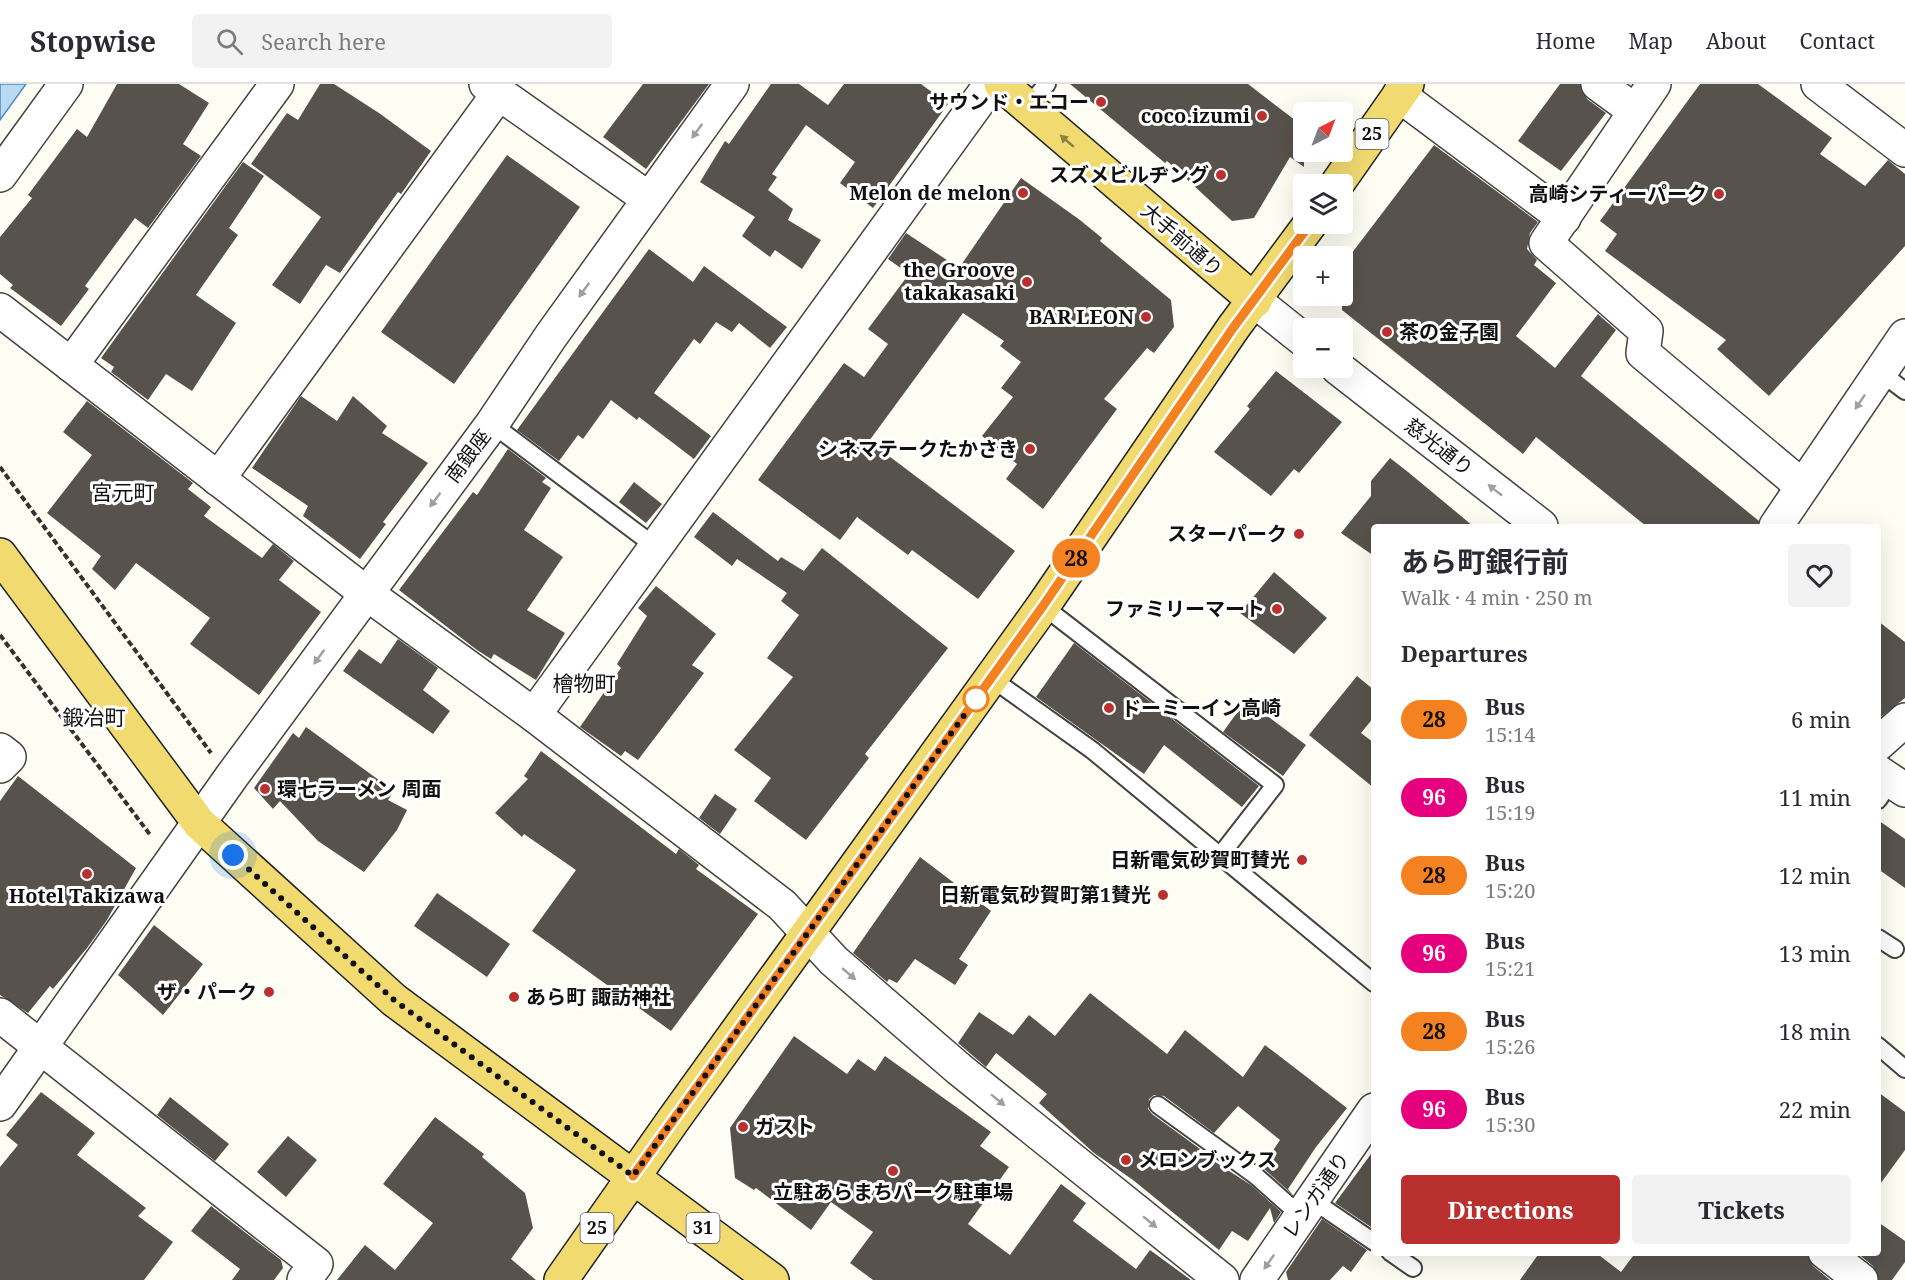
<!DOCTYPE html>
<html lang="en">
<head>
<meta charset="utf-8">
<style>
  :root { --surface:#fff; --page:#f2f2f3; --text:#2b2b33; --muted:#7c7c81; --line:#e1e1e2; --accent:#ba302e }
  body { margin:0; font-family:"Noto Serif","Noto Sans JP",serif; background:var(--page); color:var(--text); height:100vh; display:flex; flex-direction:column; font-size:22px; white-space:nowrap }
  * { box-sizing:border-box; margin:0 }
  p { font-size:20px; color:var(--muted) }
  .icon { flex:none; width:33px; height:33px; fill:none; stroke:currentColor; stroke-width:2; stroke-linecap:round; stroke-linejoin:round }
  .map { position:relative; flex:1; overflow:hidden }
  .drawer { position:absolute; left:1371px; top:440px; width:510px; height:732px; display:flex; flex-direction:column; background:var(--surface); border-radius:6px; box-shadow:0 6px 24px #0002 }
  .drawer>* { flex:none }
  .badge { padding:0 12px; border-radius:20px; font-size:21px; line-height:39px }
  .needle { width:39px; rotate:42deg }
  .buttons { position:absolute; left:1293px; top:18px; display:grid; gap:12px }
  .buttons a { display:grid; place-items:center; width:60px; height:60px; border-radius:6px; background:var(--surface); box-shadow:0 6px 24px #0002; font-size:30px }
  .you { position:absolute; width:30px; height:30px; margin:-15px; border:4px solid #fff; border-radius:50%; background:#1a73e8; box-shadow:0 0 0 9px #1a73e833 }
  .map>.badge { position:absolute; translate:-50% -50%; box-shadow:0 0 0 3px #fff }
  h2 { padding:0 30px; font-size:22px; line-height:54px }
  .round { display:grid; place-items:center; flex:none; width:63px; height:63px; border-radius:6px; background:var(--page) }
  .overview { display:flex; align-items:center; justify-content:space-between; height:102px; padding:0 30px }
  h1 { font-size:28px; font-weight:700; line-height:45px }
  .button { display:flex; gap:12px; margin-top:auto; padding:12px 30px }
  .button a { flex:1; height:69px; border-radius:6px; background:var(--accent); color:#fff; font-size:24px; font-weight:700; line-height:69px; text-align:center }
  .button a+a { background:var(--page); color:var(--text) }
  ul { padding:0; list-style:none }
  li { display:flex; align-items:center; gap:18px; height:78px; padding:0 30px }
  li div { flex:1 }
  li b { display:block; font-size:22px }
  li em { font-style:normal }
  li .badge { min-width:66px; font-weight:700; text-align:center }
  header { display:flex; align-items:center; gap:36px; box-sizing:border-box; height:84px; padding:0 30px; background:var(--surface); border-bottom:2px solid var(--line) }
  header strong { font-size:28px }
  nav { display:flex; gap:33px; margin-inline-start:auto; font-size:21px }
  .search { width:420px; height:54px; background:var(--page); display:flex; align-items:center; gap:15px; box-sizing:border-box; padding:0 21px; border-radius:6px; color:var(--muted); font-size:22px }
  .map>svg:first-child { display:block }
</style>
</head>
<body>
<header>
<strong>Stopwise</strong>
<div class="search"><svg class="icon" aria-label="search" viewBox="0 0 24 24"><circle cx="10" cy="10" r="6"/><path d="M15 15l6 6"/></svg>Search here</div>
<nav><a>Home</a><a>Map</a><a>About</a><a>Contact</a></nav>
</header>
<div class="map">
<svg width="1905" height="1196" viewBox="0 0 1905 1196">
  <rect width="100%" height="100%" fill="#fefdf3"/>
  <path fill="#badaf3" stroke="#458bc7" stroke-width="1.5" d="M0,0H26L0,36Z"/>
  <g fill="#58524d">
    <path d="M117,0H179L209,19L183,60L201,72L148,144L135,134L85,202L89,205L61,242L10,204L13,201L0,190V153L32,114L28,111L77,45L87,53Z"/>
    <path d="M320,0H334L379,29L431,67L401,110L398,108L340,189L326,181L300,220L272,201L321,133L251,80L287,29L298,36Z"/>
    <path d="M643,0H709L646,85L603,53Z"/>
    <path d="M771,0H799L828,21L844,0H921L948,20L873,124L840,99L855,78L806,41L772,90L777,93L768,106L793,125L788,136L821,156L802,185L775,166L770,173L742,152L755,133L700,98L725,57L729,60Z"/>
    <path d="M1070,0H1248L1304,43V83L1290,73L1254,134L1232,137L1167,77L1165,79Z"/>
    <path d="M1560,0H1580L1587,15L1606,29L1561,87L1518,57Z"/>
    <path d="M1700,0H1758L1832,54L1820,70L1865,102L1888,76L1905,90V162L1769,312L1717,265L1726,256L1605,167L1617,150L1600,137Z"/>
    <path d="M1434,61L1538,138L1530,149L1527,165L1537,176L1534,181L1556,199L1516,252L1555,284L1598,230L1600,232L1616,246L1581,292L1759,437L1758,442H1646L1536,353L1523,370L1342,226V182Z"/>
    <path d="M507,71L580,123L454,300L381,248Z"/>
    <path d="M243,78L264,92L229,144L238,151L196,211L236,239L192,307L166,290L148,316L111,288L114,283L101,274Z"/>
    <path d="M1021,94L1080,136L1102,154L1100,157L1171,216L1174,243L1154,269L1147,264L1104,315L1117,325L1043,425L1006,395L1017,380L982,352L1013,313L1001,304L1021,278L1000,262L1004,257L963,229L869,357L1015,467L978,515L912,466L908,471L857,433L840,456L758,396L844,279L864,293L888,260L868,245L909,190L888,175L906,149L959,184Z"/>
    <path d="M649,165L693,198L704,182L787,243L770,264L739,239L732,248L716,238L700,260L694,255L654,309L711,352L694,375L639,333L637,336L611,316L583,355L578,351L559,377L517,346Z"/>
    <path d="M1276,287L1342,338L1299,389L1294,385L1271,412L1214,368L1250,325L1247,322Z"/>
    <path d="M301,312L337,337L353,312L387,342L382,349L428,379L383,438L386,440L360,475L303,432L308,422L252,384Z"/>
    <path d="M87,317L193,399L188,405L211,423L204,432L262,474L273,460L294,477L279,496L321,528L259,611L190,560L210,534L136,479L115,506L92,485L101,472L47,429L92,371L63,348Z"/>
    <path d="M508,365L546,394L542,398L551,404L524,446L563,473L527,526L565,549L536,596L494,570L491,575L477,566L399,506L473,408L477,411Z"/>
    <path d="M1390,374L1408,388L1473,442H1374V472L1341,449L1371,412V397Z"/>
    <path d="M634,398L662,420L646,439L619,418Z"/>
    <path d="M713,428L778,477L781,473L804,487L822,464L948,564L865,670L869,674L806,756L754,717L771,694L734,666L793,593L767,574L799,531L781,517L787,509L737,475L732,482L694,453Z"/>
    <path d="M1274,488L1327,534L1294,570L1240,529Z"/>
    <path d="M656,502L716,550L692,581L704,589L638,676L625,667L621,672L580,643L621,584L617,580L647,532L638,524Z"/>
    <path d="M1878,537L1905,558V614L1878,635Z"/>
    <path d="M398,555L438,584L423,606L450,627L433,650L343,587L359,565L381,580Z"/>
    <path d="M1074,559L1259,702L1242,723L1164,661L1144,690L1036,613Z"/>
    <path d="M1357,592L1374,606V633L1361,649L1374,659V704L1309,651Z"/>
    <path d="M1246,616L1306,661L1283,692L1223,648Z"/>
    <path d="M306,643L394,707L388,716L407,726L397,746L364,788L318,757L280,717L273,725L254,704L293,649L299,654Z"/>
    <path d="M541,667L676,770L679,765L699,781L696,785L758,830L671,947L532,847L576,786L524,750L522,753L495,729L528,695L524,692Z"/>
    <path d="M18,692L136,784L107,836L87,864L53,905L50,902L28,929L0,911V717Z"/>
    <path d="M715,710L737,725L720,750L699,734Z"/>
    <path d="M1878,736L1905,755V804L1878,785Z"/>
    <path d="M920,773L991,827L959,875L968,881L955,901L915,875L897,899L889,895L887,898L853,869Z"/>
    <path d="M437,809L510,860L487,893L414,842Z"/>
    <path d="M154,841L203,880L163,931L118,891Z"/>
    <path d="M1090,909L1167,970L1185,946L1243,993L1265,961L1347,1024L1316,1063L1288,1105L1293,1111L1262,1083L1280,1056L1238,1022L1214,1049L1164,1012L1154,1011L1149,1015L1148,1025L1152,1030L1200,1065L1198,1067L1251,1101L1281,1128L1274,1139L1270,1124L1248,1157L1232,1147L1219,1166L1133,1096L1094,1069L1039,1019L1047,1010L996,969L986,983L958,959L979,928L1013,951L1029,931L1055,952Z"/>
    <path d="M794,952L847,990L858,975L875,987L885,972L991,1048L980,1062L1009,1083L968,1140L1010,1171L1061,1100L1086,1119L1073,1137L1136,1185L1150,1166L1191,1196H873L850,1179L873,1148L831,1118L811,1146L756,1104L754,1106L735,1094L730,1044Z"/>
    <path d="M41,1008L95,1049L77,1071L146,1124L138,1132L173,1158L144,1196H0V1083L18,1061L6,1051Z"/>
    <path d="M1878,1008L1905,1028V1066L1878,1103Z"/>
    <path d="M170,1013L229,1060L215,1077L157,1031Z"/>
    <path d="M435,1033L484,1070L482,1073L525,1109L533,1144L511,1175L536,1196H337L365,1161L395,1186L433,1139L383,1100Z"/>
    <path d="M288,1052L317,1076L286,1113L257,1088Z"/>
    <path d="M1374,1066V1140L1371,1143L1335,1119Z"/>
    <path d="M211,1122L281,1176L283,1184L274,1196H232L240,1185L191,1147Z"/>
    <path d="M1322,1135L1367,1166L1351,1188L1343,1182L1330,1196H1288L1286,1188Z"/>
    <path d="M1878,1138L1905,1157V1178L1892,1196H1879L1873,1182L1856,1168H1878Z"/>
    <path d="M1540,1168H1595L1621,1188L1636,1168H1807L1813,1182L1830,1196H1520Z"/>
  </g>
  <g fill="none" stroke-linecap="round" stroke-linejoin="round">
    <defs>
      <g id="service">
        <path d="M1027,23L1047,0"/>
        <path d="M1880,288L1905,307"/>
        <path d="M492,340L656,463"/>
        <path d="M1043,522L1275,701L1219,773"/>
        <path d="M991,594L1092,666L1374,899"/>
        <path d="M1878,716L1891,697"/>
        <path d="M1878,854L1895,865"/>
        <path d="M1878,962L1905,985"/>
        <path d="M1158,1021L1256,1092L1301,1132"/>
        <path d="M1312,1116L1374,1158"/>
        <path d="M1390,1168L1413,1184"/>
      </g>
      <g id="minor">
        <path d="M486,0L649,115"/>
        <path d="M1598,0L1635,27"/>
        <path d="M1654,0L1546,159L1646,247L1643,269L1802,402"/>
        <path d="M1818,0L1905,66"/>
        <path d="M1399,11L1564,134"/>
        <path d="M0,226L366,509L534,631L782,821L834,877L959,985L1222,1196"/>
        <path d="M71,281L277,0"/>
        <path d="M218,395L499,9"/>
        <path d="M1776,442L1905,252"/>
        <path d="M534,631L991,0"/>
        <path d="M1878,660L1905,636"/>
        <path d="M0,666L9,673L0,682"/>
        <path d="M0,931L316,1180L304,1196"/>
        <path d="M0,1020L232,692L492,340L551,252L732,0"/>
        <path d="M1825,1168L1861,1196"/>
        <path d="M1257,1196L1374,1026"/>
      </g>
      <g id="tertiary">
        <path d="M0,91L66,0"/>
        <path d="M1255,217L1304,256"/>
        <path d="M1338,284L1541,442"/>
        <path d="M1878,688L1905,706"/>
      </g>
      <g id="primary">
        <path d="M1001,0L1255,217"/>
        <path d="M1337,100L1407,0"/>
        <path d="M0,471L199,739L394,916L772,1196"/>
        <path d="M561,1196L674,1035L1043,522L1233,244L1310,140"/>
      </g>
    </defs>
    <use href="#service" stroke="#434343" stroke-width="20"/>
    <use href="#minor" stroke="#434343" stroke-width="36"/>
    <use href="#tertiary" stroke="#434343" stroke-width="36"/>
    <use href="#primary" stroke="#212121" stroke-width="36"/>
    <g stroke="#323232" stroke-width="4" stroke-dasharray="6 3" stroke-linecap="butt">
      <path d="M0,383L211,669"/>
      <path d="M0,551L151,752"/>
    </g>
    <use href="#service" stroke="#fff" stroke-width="16"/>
    <use href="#minor" stroke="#fff" stroke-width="33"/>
    <use href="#tertiary" stroke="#fff" stroke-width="33"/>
    <use href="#primary" stroke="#f1da70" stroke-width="33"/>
  </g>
  <defs><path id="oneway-solid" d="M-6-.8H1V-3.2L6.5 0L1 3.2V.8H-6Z" transform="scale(1.5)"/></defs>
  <g fill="#9f9f9f">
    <use href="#oneway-solid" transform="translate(697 47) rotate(126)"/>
    <use href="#oneway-solid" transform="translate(584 206) rotate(126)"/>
    <use href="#oneway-solid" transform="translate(1860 318) rotate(124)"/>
    <use href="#oneway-solid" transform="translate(1495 406) rotate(-142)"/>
    <use href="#oneway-solid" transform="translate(435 416) rotate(127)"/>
    <use href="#oneway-solid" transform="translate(319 573) rotate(126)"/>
    <use href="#oneway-solid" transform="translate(849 890) rotate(41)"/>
    <use href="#oneway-solid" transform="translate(998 1016) rotate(39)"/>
    <use href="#oneway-solid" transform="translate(1150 1138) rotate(39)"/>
    <use href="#oneway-solid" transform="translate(1269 1178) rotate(125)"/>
  </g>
  <use fill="#8c7f45" href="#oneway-solid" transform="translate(1067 57) rotate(-139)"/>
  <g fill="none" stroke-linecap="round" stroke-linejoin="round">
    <defs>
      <path id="line" d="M633,1092L1043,522L1233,244L1310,140"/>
    </defs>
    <use href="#line" stroke="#fff" stroke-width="14"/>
    <use href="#line" stroke="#f58220" stroke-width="9"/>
    <path stroke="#101010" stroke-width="6" stroke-dasharray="0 10.8" d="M233,771L394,916L633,1092L978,612L976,615"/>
  </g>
  <g fill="#ba302e" stroke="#fff" stroke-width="2">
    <circle cx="1101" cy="18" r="6"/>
    <circle cx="1262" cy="32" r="6"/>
    <circle cx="1221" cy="91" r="6"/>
    <circle cx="1023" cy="109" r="6"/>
    <circle cx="1719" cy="110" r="6"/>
    <circle cx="1027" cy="198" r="6"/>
    <circle cx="1146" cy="233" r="6"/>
    <circle cx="1387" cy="248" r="6"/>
    <circle cx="1030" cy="365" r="6"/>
    <circle cx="1299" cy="450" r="6"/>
    <circle cx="1277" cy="525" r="6"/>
    <circle cx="1109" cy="624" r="6"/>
    <circle cx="265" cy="705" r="6"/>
    <circle cx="1302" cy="776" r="6"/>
    <circle cx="87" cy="790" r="6"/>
    <circle cx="1163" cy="811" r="6"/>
    <circle cx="269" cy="908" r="6"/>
    <circle cx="514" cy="913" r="6"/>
    <circle cx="743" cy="1043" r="6"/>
    <circle cx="1126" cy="1076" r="6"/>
    <circle cx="893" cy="1087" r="6"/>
  </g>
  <circle fill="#fff" stroke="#f58220" stroke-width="3" cx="976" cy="615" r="12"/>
  <g text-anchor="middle" stroke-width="6" stroke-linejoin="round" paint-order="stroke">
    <g fill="#fff" stroke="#585858" stroke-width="1.5">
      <rect x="1355.5" y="35" width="33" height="30" rx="4.5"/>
      <rect x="580.5" y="1129" width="33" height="30" rx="4.5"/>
      <rect x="686.5" y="1129" width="33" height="30" rx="4.5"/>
    </g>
    <g font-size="18" font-weight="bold" fill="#101010">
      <text x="1372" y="56">25</text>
      <text x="597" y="1150">25</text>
      <text x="703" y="1150">31</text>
    </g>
    <g font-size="20" font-weight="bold" fill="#101010" stroke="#fff" text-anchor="end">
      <text x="1089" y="25">サウンド・エコー</text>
      <text x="1250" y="39">coco.izumi</text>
      <text x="1209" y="98">スズメビルヂング</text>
      <text x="1011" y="116">Melon de melon</text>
      <text x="1707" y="117">高崎シティーパーク</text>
      <text x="1015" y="193">the Groove<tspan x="1015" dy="23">takakasaki</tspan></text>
      <text x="1134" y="240">BAR LEON</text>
      <text x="1399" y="255" text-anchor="start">茶の金子園</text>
      <text x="1018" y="372">シネマテークたかさき</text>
      <text x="1287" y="457">スターパーク</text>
      <text x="1265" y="532">ファミリーマート</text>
      <text x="1121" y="631" text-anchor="start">ドーミーイン高崎</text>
      <text x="277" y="712" text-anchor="start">環七ラーメン 周面</text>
      <text x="1290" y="783">日新電気砂賀町賛光</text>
      <text x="1151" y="818">日新電気砂賀町第1賛光</text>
      <text x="87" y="819" text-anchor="middle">Hotel Takizawa</text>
      <text x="257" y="915">ザ・パーク</text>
      <text x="526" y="920" text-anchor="start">あら町 諏訪神社</text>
      <text x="755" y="1050" text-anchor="start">ガスト</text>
      <text x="1138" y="1083" text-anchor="start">メロンブックス</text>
      <text x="893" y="1115" text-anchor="middle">立駐あらまちパーク駐車場</text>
    </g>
    <g font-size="20" fill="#101010" stroke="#fff">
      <text transform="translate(1182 156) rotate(41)" y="7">大手前通り</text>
      <text transform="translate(1439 363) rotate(38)" y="7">慈光通り</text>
      <text transform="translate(468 372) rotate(-53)" y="7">南銀座</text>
      <text transform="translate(1316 1111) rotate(-55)" y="7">レンガ通り</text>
    </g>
    <g font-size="21" fill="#101010" stroke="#fff">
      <text x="123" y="416">宮元町</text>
      <text x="584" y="607">檜物町</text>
      <text x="94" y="641">鍛冶町</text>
    </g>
  </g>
</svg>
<div class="buttons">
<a><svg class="needle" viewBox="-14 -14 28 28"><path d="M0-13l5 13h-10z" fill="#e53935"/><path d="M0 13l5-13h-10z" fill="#7c7c81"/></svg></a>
<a><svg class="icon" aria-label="layers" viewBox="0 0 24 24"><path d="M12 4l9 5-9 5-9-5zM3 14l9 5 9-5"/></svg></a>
<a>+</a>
<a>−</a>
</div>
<div class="you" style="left:233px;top:771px"></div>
<b class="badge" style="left:1076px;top:474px;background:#f58220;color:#111">28</b>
<section class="drawer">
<div class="overview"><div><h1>あら町銀行前</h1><p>Walk · 4 min · 250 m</p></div><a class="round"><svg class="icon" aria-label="heart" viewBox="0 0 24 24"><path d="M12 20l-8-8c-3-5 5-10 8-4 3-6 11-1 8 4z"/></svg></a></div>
<h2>Departures</h2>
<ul>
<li><span class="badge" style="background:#f58220;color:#111">28</span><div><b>Bus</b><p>15:14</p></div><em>6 min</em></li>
<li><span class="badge" style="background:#e6007e;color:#fff">96</span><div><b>Bus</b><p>15:19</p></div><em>11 min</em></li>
<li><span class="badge" style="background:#f58220;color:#111">28</span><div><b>Bus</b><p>15:20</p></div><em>12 min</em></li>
<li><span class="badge" style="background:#e6007e;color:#fff">96</span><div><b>Bus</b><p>15:21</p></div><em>13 min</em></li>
<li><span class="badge" style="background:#f58220;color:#111">28</span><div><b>Bus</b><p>15:26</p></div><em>18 min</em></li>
<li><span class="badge" style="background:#e6007e;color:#fff">96</span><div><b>Bus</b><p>15:30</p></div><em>22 min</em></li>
</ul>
<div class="button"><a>Directions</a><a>Tickets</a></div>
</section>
</div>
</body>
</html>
